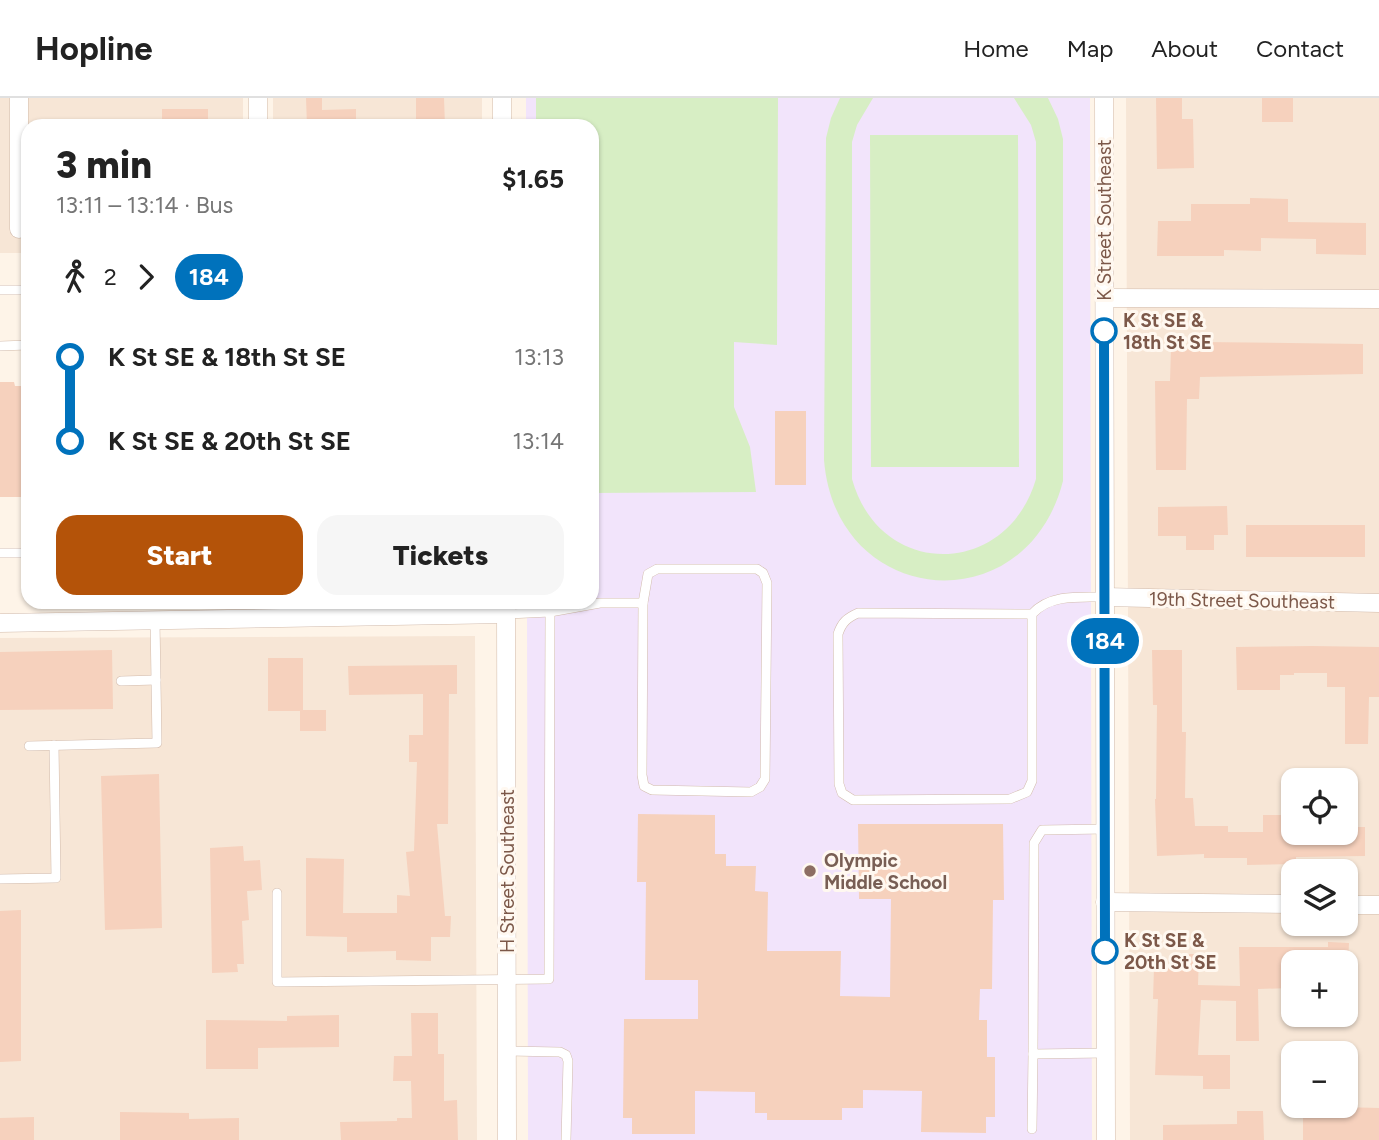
<!DOCTYPE html>
<html lang="en">
<head>
<meta charset="utf-8">
<style>
  :root { --surface:#fff; --page:#f6f6f6; --text:#222; --muted:#767676; --line:#e0e0e0; --accent:#b45309 }
  body { margin:0; font-family:Figtree,sans-serif; background:var(--page); color:var(--text); height:100vh; display:flex; flex-direction:column; font-size:26px; white-space:nowrap }
  * { box-sizing:border-box; margin:0 }
  p { font-size:23px; color:var(--muted) }
  .icon { flex:none; width:38px; height:38px; fill:none; stroke:currentColor; stroke-width:2; stroke-linecap:round; stroke-linejoin:round }
  .map { position:relative; flex:1; overflow:hidden }
  .drawer { position:absolute; left:21px; top:21px; width:578px; height:490px; display:flex; flex-direction:column; background:var(--surface); border-radius:21px; box-shadow:0 2px 5px #0004 }
  .drawer>* { flex:none }
  .badge { padding:0 14px; border-radius:23px; font-size:24px; line-height:46px }
  .tools { position:absolute; left:1281px; top:670px; display:grid; gap:14px }
  .tools a { display:grid; place-items:center; width:77px; height:77px; border-radius:14px; background:var(--surface); box-shadow:0 2px 5px #0004; font-size:35px }
  .map>.badge { position:absolute; translate:-50% -50%; box-shadow:0 0 0 4px #fff }
  .legs { display:flex; align-items:center; gap:10px; height:77px; padding:0 35px; font-size:23px }
  .legs p { margin-inline-start:auto }
  .summary { display:flex; align-items:center; justify-content:space-between; height:119px; padding:0 35px }
  h1 { font-size:38px; font-weight:800; line-height:52px }
  .cta { display:flex; gap:14px; margin-top:auto; padding:14px 35px }
  .cta a { flex:1; height:80px; border-radius:21px; background:var(--accent); color:#fff; font-size:28px; font-weight:800; line-height:80px; text-align:center }
  .cta a+a { background:var(--page); color:var(--text) }
  ul { padding:0 35px; list-style:none }
  li { display:flex; align-items:center; gap:24px; height:84px; font-size:26px }
  li i { display:grid; place-items:center; width:10px; height:100%; margin:0 9px; background:currentColor }
  li i::after { content:''; width:18px; height:18px; margin:-9px; border:5px solid; border-radius:50%; background:var(--surface) }
  li p { margin-inline-start:auto }
  li:first-child i { background:linear-gradient(#0000 50%,currentColor 0) }
  li:last-child i { background:linear-gradient(currentColor 50%,#0000 0) }
  header { display:flex; align-items:center; gap:42px; box-sizing:border-box; height:98px; padding:0 35px; background:var(--surface); border-bottom:2px solid var(--line) }
  header strong { font-size:33px }
  nav { display:flex; gap:38px; margin-inline-start:auto; font-size:24px }
  .map>svg:first-child { display:block }
</style>
</head>
<body>
<header>
<strong>Hopline</strong>
<nav><a>Home</a><a>Map</a><a>About</a><a>Contact</a></nav>
</header>
<div class="map">
<svg width="1379" height="1042" viewBox="0 0 1379 1042">
  <rect width="100%" height="100%" fill="#fef4e8"/>
  <g fill="#f7e6d6" fill-rule="evenodd">
    <path d="M0,0H243V28H28V155H0Z"/>
    <rect x="273" y="0" width="209" height="28"/>
    <path d="M1126,0H1379V1042H1130ZM1293,682H1346V735H1293ZM1293,774H1346V826H1293ZM1293,864H1346V917H1293ZM1293,956H1346V1008H1293Z"/>
    <path d="M475,538L477,1042H0V540Z"/>
  </g>
  <path fill="#f2e4fb" d="M526,0H1090L1092,1042H528L527,504H592V28H526Z"/>
  <g fill="#d7eec4">
    <path d="M536,0H778L777,247L734,244V309L750,349L756,394L592,395V28H536Z"/>
    <path d="M840,0H873L857,27L852,44V381C880,482 1007,480 1036,381V44L1031,27L1014,0H1048L1058,21L1063,41V383C1026,527 836,510 824,362L826,40L831,20Z"/>
    <path d="M870,37H1018L1019,369H871Z"/>
  </g>
  <g fill="#f6d1bd">
    <path d="M306,0H322V12L356,11V28H307Z"/>
    <path d="M416,0H444L445,28H416Z"/>
    <path d="M1156,0H1182V21H1193L1194,70L1157,71Z"/>
    <rect x="1262" y="0" width="31" height="24"/>
    <rect x="162" y="11" width="46" height="17"/>
    <path d="M1250,100L1288,101V124L1366,125V157L1316,156V141L1261,140V153L1224,152V158H1157L1158,123H1191V106H1250Z"/>
    <path d="M1202,244L1363,246V276L1200,279L1199,301H1187L1186,372H1156L1155,283H1170L1171,250L1202,251Z"/>
    <path d="M0,284H14L15,288H28V399H0Z"/>
    <rect x="775" y="313" width="31" height="74"/>
    <path d="M1227,408L1228,437H1214V452H1186V438H1158V409Z"/>
    <rect x="1246" y="427" width="119" height="32"/>
    <path d="M1312,548L1379,549V599H1369L1368,646H1345V589H1327V575H1294V577H1280V592H1237L1236,549Z"/>
    <path d="M112,552L113,611L0,612V554Z"/>
    <path d="M1152,552H1182V634H1186L1185,700H1193L1195,728H1228V734H1263V717H1293V735H1346V729H1365V758L1296,759V766L1247,767V760H1204V756L1157,758L1155,701H1156L1157,607H1153Z"/>
    <path d="M268,560H303V612H326V633H300V613H268Z"/>
    <path d="M457,567V596H449L448,726H437L445,818H451L450,839H431V863L396,862V853L347,854V839L306,838V760L344,761L343,815H397V797L410,798L406,754L414,753L417,664H409V637H423V596L349,597L348,568Z"/>
    <path d="M159,676L162,830L105,832L101,678Z"/>
    <path d="M638,716L715,717V756H726V768H756L755,793L768,794L767,853H841L840,898L890,899L891,801H859L858,726H1003L1004,802H993L992,891H980L979,922H987V959H995V1019H986V1035L921,1034L922,993L863,992V1010H842V1022H767V1015H755V994L695,993V1036H632V1020H623L624,921H698V882H645L646,784H637Z"/>
    <path d="M243,748L244,763L260,762L262,792L247,793L249,822L242,823L244,866H237L238,874L212,875L210,750Z"/>
    <path d="M21,812V963L0,964V813Z"/>
    <path d="M1328,844L1349,845L1348,864H1290V890L1258,891L1259,943H1236V903L1201,902L1198,957H1230V991H1203V978L1155,977L1158,901H1153L1154,870L1184,871V856H1199L1198,887L1240,888L1239,849H1328Z"/>
    <path d="M411,915H438V956H444V1003L457,1002L458,1042H341L340,1024L397,1023V1020H412L411,983H393L394,958H412Z"/>
    <path d="M339,917V949L258,950V971H206V922L287,923V918Z"/>
    <path d="M1303,1008L1379,1010V1042H1303Z"/>
    <path d="M1237,1013H1263L1264,1042H1163V1027L1237,1026Z"/>
    <path d="M120,1014L189,1015V1021L239,1020V1042H120Z"/>
    <path d="M34,1019V1042H0V1020Z"/>
  </g>
  <g fill="none" stroke-linecap="round" stroke-linejoin="round">
    <defs>
      <g id="service">
        <path d="M0,192H28"/>
        <path d="M0,248L28,247"/>
        <path d="M0,455H28"/>
        <path d="M657,471H757L763,475L767,485L765,681L760,689L751,694L652,692L644,688L642,677L643,505L648,476Z"/>
        <path d="M506,516L550,514L600,505H643"/>
        <path d="M1032,516L858,515C847,520 842,524 838,536L839,686L842,695L853,702L1010,701L1027,694L1032,683V516C1050,496 1079,499 1105,499"/>
        <path d="M121,583L156,582"/>
        <path d="M29,648L157,645L155,522"/>
        <path d="M1105,731L1042,732L1034,745L1033,956L1106,955"/>
        <path d="M0,781L56,780L54,647"/>
        <path d="M277,795V884L549,881L550,514"/>
        <path d="M507,953L560,954L566,957L568,963L566,1042"/>
        <path d="M1032,1031L1033,956"/>
      </g>
      <g id="minor">
        <path d="M19,0V131"/>
        <path d="M258,0V28"/>
        <path d="M502,0V28"/>
        <path d="M1104,0L1106,1042"/>
        <path d="M1104,200L1379,201"/>
        <path d="M1105,499L1379,505"/>
        <path d="M506,504L507,1042"/>
        <path d="M0,525L506,516"/>
        <path d="M1105,804L1293,806"/>
        <path d="M1346,807H1379"/>
      </g>
    </defs>
    <use href="#service" stroke="#d2bbac" stroke-width="10"/>
    <use href="#minor" stroke="#d2bbac" stroke-width="19"/>
    <use href="#service" stroke="#fff" stroke-width="9"/>
    <use href="#minor" stroke="#fff" stroke-width="18"/>
  </g>
  <g fill="none" stroke-linecap="round" stroke-linejoin="round">
    <defs>
      <path id="line-1" d="M1104,233L1105,853"/>
    </defs>
    <use href="#line-1" stroke="#fff" stroke-width="16"/>
    <use href="#line-1" stroke="#0072bc" stroke-width="10"/>
  </g>
  <g fill="#fff" stroke="#0072bc" stroke-width="3.5">
    <circle cx="1104" cy="233" r="12"/>
    <circle cx="1105" cy="853" r="12"/>
  </g>
  <circle fill="#8d6e63" stroke="#fff8f0" stroke-width="2.5" cx="810" cy="773" r="7"/>
  <g text-anchor="middle" stroke-width="6" stroke-linejoin="round" paint-order="stroke">
    <g font-size="19" fill="#7c5849" stroke="#fff8f0">
      <text transform="translate(1104 122) rotate(-90)" y="7">K Street Southeast</text>
      <text transform="translate(1242 502) rotate(1)" y="7">19th Street Southeast</text>
      <text transform="translate(507 773) rotate(-90)" y="7">H Street Southeast</text>
    </g>
    <g font-size="19" font-weight="bold" fill="#7c5849" stroke="#fff8f0" text-anchor="start">
      <text x="1123" y="229">K St SE &amp;<tspan x="1123" dy="22">18th St SE</tspan></text>
      <text x="1124" y="849">K St SE &amp;<tspan x="1124" dy="22">20th St SE</tspan></text>
    </g>
    <g font-size="19" font-weight="bold" fill="#785e54" stroke="#fff8f0" text-anchor="start">
      <text x="824" y="769">Olympic<tspan x="824" dy="22">Middle School</tspan></text>
    </g>
  </g>
</svg>
<div class="tools">
<a><svg class="icon" aria-label="locate" viewBox="0 0 24 24"><circle cx="12" cy="12" r="6"/><path d="M12 2v4M12 18v4M2 12h4M18 12h4"/></svg></a>
<a><svg class="icon" aria-label="layers" viewBox="0 0 24 24"><path d="M12 4l9 5-9 5-9-5zM3 14l9 5 9-5"/></svg></a>
<a>+</a>
<a>−</a>
</div>
<b class="badge" style="left:1105px;top:543px;background:#0072bc;color:#fff">184</b>
<section class="drawer">
<div class="summary"><div><h1>3 min</h1><p>13:11 – 13:14 · Bus</p></div><b>$1.65</b></div>
<div class="legs"><svg class="icon" aria-label="walk" viewBox="0 0 24 24"><circle cx="13" cy="4" r="2"/><path d="M13 8l-2 6 4 7M11 14l-3 7M7 12l3-4h3l4 4"/></svg>2<svg class="icon" aria-label="forward" viewBox="0 0 24 24"><path d="M9 5l7 7-7 7"/></svg><b class="badge" style="background:#0072bc;color:#fff">184</b></div>
<ul>
<li><i style="color:#0072bc"></i><b>K St SE &amp; 18th St SE</b><p>13:13</p></li>
<li><i style="color:#0072bc"></i><b>K St SE &amp; 20th St SE</b><p>13:14</p></li>
</ul>
<div class="cta"><a>Start</a><a>Tickets</a></div>
</section>
</div>
</body>
</html>
